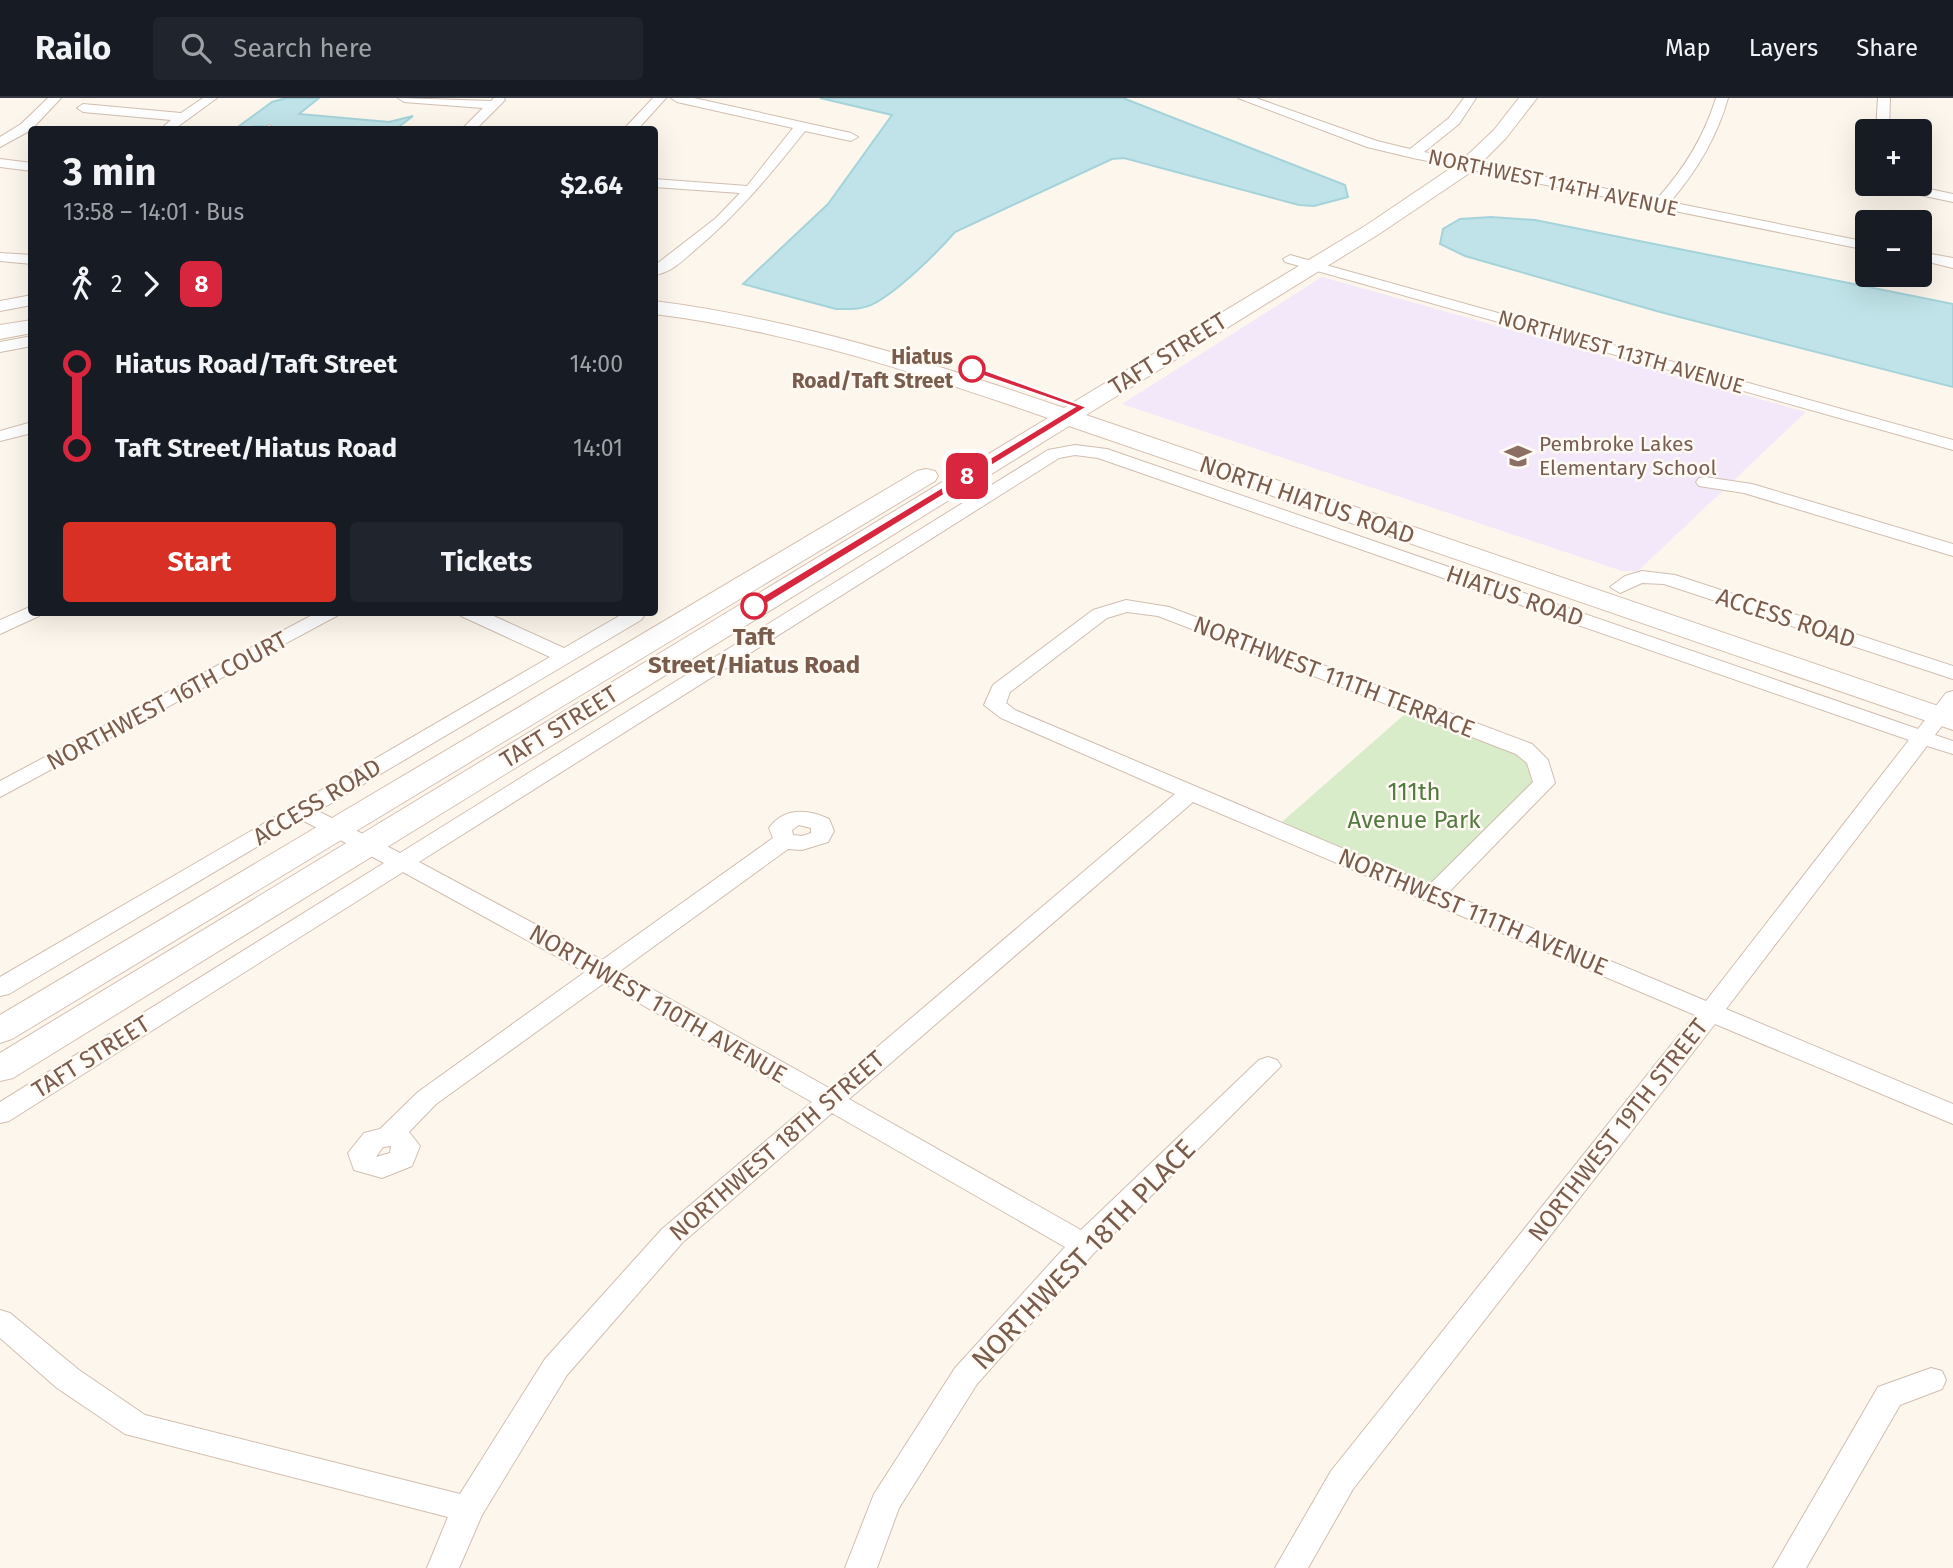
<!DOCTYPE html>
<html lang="en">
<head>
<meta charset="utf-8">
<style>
  :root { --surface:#171b24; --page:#20242c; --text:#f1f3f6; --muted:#9ea1a6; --line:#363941; --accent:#d93025 }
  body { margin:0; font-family:"Fira Sans",sans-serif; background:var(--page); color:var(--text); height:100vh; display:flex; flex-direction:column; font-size:26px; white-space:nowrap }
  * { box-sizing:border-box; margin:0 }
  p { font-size:23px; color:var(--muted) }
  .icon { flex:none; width:38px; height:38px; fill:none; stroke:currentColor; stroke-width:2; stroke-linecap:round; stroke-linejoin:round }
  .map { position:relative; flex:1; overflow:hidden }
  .side { position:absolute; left:28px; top:28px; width:630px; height:490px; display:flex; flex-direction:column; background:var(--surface); border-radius:7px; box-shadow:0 7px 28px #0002 }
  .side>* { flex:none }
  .badge { padding:0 14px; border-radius:10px; font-size:24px; line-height:46px }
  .controls { position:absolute; left:1855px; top:21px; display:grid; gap:14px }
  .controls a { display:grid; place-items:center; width:77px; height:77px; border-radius:7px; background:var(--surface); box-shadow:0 7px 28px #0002; font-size:35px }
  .map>.badge { position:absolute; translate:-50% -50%; box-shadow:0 0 0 4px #fff }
  .legs { display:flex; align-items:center; gap:10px; height:77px; padding:0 35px; font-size:23px }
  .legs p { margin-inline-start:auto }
  .headline { display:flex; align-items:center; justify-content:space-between; height:119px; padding:0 35px }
  h1 { font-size:38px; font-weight:700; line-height:52px }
  .button { display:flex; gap:14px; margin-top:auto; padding:14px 35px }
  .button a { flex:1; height:80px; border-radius:7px; background:var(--accent); color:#fff; font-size:28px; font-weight:700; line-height:80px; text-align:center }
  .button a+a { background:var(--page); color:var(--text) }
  ul { padding:0 35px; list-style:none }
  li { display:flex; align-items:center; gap:24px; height:84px; font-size:26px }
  li i { display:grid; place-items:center; width:10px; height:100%; margin:0 9px; background:currentColor }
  li i::after { content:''; width:18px; height:18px; margin:-9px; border:5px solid; border-radius:50%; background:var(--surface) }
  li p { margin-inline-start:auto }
  li:first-child i { background:linear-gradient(#0000 50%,currentColor 0) }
  li:last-child i { background:linear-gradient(currentColor 50%,#0000 0) }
  header { display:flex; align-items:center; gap:42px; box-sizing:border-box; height:98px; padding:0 35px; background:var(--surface); border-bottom:2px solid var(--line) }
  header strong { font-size:33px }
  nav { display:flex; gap:38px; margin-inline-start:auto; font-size:24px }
  .search { width:490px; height:63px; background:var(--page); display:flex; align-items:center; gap:18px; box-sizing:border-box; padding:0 24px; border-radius:7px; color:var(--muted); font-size:26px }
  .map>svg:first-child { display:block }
</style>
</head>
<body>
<header>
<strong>Railo</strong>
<div class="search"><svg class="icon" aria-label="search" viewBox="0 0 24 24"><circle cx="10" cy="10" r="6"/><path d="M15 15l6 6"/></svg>Search here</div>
<nav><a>Map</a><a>Layers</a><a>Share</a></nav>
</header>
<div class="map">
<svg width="1953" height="1470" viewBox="0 0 1953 1470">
  <rect width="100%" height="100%" fill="#fdf6ec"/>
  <path fill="#f3e8fa" d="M1322,179L1806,314L1638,473H1622L1122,306Z"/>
  <path fill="#d8ecc9" d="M1413,609L1524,651L1544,685L1432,797L1275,730Z"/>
  <g fill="#bfe3e8" stroke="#a5d3da" stroke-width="2">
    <path d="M286,0H319L299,16L389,24L413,18L396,31L318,32L258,28L235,31L272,4Z"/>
    <path d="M820,0H1123L1345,87L1348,99L1314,108L1299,107L1124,60L1112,61L955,134C937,155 899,192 875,205C863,212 849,211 836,211L743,186L828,106L892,17Z"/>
    <path d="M1491,119L1535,122L1953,206V289L1660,214L1465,158L1440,146L1443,131L1460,121Z"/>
  </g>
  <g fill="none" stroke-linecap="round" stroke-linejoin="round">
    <defs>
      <g id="street">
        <path d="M48,0H61L31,32L0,49V39L21,26Z"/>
        <path d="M203,0H217L173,32L164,28L171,22L83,14L77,10L83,6L181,15Z"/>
        <path d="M398,0L491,3L494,0H504L505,2L475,32H461L483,10L404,4Z"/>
        <path d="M653,0H666L637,32H623Z"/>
        <path d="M671,0H694L851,35L858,39L851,43L805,33C771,76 738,116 695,152C682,163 671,175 654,177V168L716,120L740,95L654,89V81L747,88L793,30L677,4Z"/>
        <path d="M1238,0H1256L1377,43L1410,51L1449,20L1464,0H1476L1459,26L1424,54L1657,101C1684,71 1704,39 1716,0H1728C1717,39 1697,73 1670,104L1867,144V152L1413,60L1367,49Z"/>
        <path d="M1878,0H1890L1889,33H1876Z"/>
        <path d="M269,27L276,31L262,32Z"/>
        <path d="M0,61L32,65V73L0,69Z"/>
        <path d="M1880,86H1906L1953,96V104L1882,89Z"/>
        <path d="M1920,154L1953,160V170L1920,162Z"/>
        <path d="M0,155L32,157V166L0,163Z"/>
        <path d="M1290,157L1953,342V352L1285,164L1283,161Z"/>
        <path d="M32,197V207L0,213V203Z"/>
        <path d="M32,238V248L0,254V244Z"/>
        <path d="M32,324V335L0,343V333Z"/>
        <path d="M1075,347L1107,351L1918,631L1946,595L1953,593V613L1935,637L1953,643V656L1927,648L1726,911L1953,1006V1026L1715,926L1353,1391L1308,1470H1275L1331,1373L1695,917L1193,704L849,1001L1081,1132L1259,962L1268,959L1277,962L1281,968L1094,1155L977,1286L899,1410L877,1470H845L874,1396L955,1270L1065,1149L832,1015L682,1145L567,1277L482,1417L459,1470H427L448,1419L125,1336L57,1290L0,1240V1212L10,1215L79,1272L145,1317L460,1396L545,1261L662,1131L812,1004L604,885L436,1006L409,1034L420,1048L412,1068L382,1080L354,1072L348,1055L364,1035L380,1031L418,994L585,874L403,774L9,1023L0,1025V1004L384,765L302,722L9,896L0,898V879L550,559L461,518L458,514H485L564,550L626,514H641L644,518L641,522L318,713L400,755L1048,352ZM1075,357L1098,360L1909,642L1706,903L1448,795L1555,685L1548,662L1532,646L1169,509L1126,502L1093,512L993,587L984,607L1001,620L1175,696L829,990L620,873L788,751L802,752L828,744L834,733L829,721C808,711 784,709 769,730L773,740L602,862L419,764L1059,360ZM1127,514L1158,518L1516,656L1527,665L1533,684L1429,787L1015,612L1006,605L1010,594L1107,520ZM799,727L811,730V735L802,738L793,737L792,732ZM391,1048L390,1055L376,1059L383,1049Z"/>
        <path d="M1705,379L1752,386L1953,446V458L1744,395L1699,388L1696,384L1699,380Z"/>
        <path d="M1642,473L1675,477L1953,568V581L1664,486L1642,485L1620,495L1610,489L1625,478Z"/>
        <path d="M32,508V514H42L39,518L0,536V522Z"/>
        <path d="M318,514H344L0,699V683Z"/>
        <path d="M1931,1270L1942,1273L1946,1282L1942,1291L1900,1307L1806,1470H1773L1878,1289Z"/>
      </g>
      <g id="secondary">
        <path d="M1519,0H1537L1506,40L1474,72L1379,136L1086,317L1953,613V632L1069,328L13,980L0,983V955L1048,320C919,275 790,233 654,216V203C796,221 930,264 1064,310L1365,128L1460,64L1494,32Z"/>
        <path d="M32,222V235L0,241V227Z"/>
        <path d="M926,371L935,373L938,378L935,383L12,941L0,945V917L917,373Z"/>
      </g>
    </defs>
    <use href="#street" stroke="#d1beb0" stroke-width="2"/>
    <use href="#secondary" stroke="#d6c0b0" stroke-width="2"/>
    <use href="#street" fill="#fff" fill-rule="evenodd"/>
    <use href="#secondary" fill="#fff" fill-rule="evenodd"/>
  </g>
  <path fill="#d7263d" stroke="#fff" stroke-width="2" d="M969,269H976L1087,309L758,511H750V506L1074,309L969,273Z"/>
  <defs>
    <symbol id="school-bare" viewBox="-9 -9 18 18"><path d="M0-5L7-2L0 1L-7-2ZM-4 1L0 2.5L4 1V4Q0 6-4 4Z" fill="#8d6e63" stroke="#fffaf3" stroke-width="2.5" paint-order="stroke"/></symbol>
  </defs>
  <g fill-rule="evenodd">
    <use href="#school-bare" x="1499" y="339" width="38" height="38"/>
  </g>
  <g fill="#fff" stroke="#d7263d" stroke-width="3.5">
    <circle cx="972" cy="271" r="12"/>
    <circle cx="754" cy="508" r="12"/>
  </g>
  <g text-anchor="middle" stroke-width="5" stroke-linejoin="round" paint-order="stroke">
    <g font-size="21" fill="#7a5c4d" stroke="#fffaf3">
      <text transform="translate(1553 85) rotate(12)" y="7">NORTHWEST 114TH AVENUE</text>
      <text transform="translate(1621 254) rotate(16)" y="7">NORTHWEST 113TH AVENUE</text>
    </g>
    <g font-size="21" font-weight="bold" fill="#7a5c4d" stroke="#fffaf3" text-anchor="end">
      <text x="953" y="266">Hiatus<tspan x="953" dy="24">Road/Taft Street</tspan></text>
    </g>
    <g font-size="21" fill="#785e54" stroke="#fffaf3" text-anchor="start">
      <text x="1539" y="353">Pembroke Lakes<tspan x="1539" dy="24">Elementary School</tspan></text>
    </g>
    <g font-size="24" fill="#7a5c4d" stroke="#fffaf3">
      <text transform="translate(1168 256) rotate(-32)" y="8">TAFT STREET</text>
      <text transform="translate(1307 402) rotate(19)" y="8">NORTH HIATUS ROAD</text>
      <text transform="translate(1515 498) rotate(19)" y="8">HIATUS ROAD</text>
      <text transform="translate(1786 520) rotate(18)" y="8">ACCESS ROAD</text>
      <text transform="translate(1334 579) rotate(21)" y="8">NORTHWEST 111TH TERRACE</text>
      <text transform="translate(167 603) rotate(-28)" y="8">NORTHWEST 16TH COURT</text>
      <text transform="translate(559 629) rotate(-32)" y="8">TAFT STREET</text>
      <text transform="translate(317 704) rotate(-31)" y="8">ACCESS ROAD</text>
      <text transform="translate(1473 814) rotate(23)" y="8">NORTHWEST 111TH AVENUE</text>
      <text transform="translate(658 906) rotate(30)" y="8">NORTHWEST 110TH AVENUE</text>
      <text transform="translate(91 959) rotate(-32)" y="8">TAFT STREET</text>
      <text transform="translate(1618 1032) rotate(-52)" y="8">NORTHWEST 19TH STREET</text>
      <text transform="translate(777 1048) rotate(-41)" y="8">NORTHWEST 18TH STREET</text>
    </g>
    <g font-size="24" font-weight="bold" fill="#7a5c4d" stroke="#fffaf3">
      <text x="754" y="547">Taft<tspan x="754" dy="28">Street/Hiatus Road</tspan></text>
    </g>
    <g font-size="24" fill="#537a41" stroke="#fffaf3">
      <text x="1414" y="702">111th<tspan x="1414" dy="28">Avenue Park</tspan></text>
    </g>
    <g font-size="28" fill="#7a5c4d" stroke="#fffaf3">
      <text transform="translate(1083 1156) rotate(-46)" y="10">NORTHWEST 18TH PLACE</text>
    </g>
  </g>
</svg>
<div class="controls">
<a>+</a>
<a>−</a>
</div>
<b class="badge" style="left:967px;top:378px;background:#d7263d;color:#fff">8</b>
<section class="side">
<div class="headline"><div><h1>3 min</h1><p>13:58 – 14:01 · Bus</p></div><b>$2.64</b></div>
<div class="legs"><svg class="icon" aria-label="walk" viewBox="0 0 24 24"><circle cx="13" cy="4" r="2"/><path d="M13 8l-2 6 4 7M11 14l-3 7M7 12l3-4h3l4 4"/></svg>2<svg class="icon" aria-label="forward" viewBox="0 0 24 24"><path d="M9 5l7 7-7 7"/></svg><b class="badge" style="background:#d7263d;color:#fff">8</b></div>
<ul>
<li><i style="color:#d7263d"></i><b>Hiatus Road/Taft Street</b><p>14:00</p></li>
<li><i style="color:#d7263d"></i><b>Taft Street/Hiatus Road</b><p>14:01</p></li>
</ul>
<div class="button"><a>Start</a><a>Tickets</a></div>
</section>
</div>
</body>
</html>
